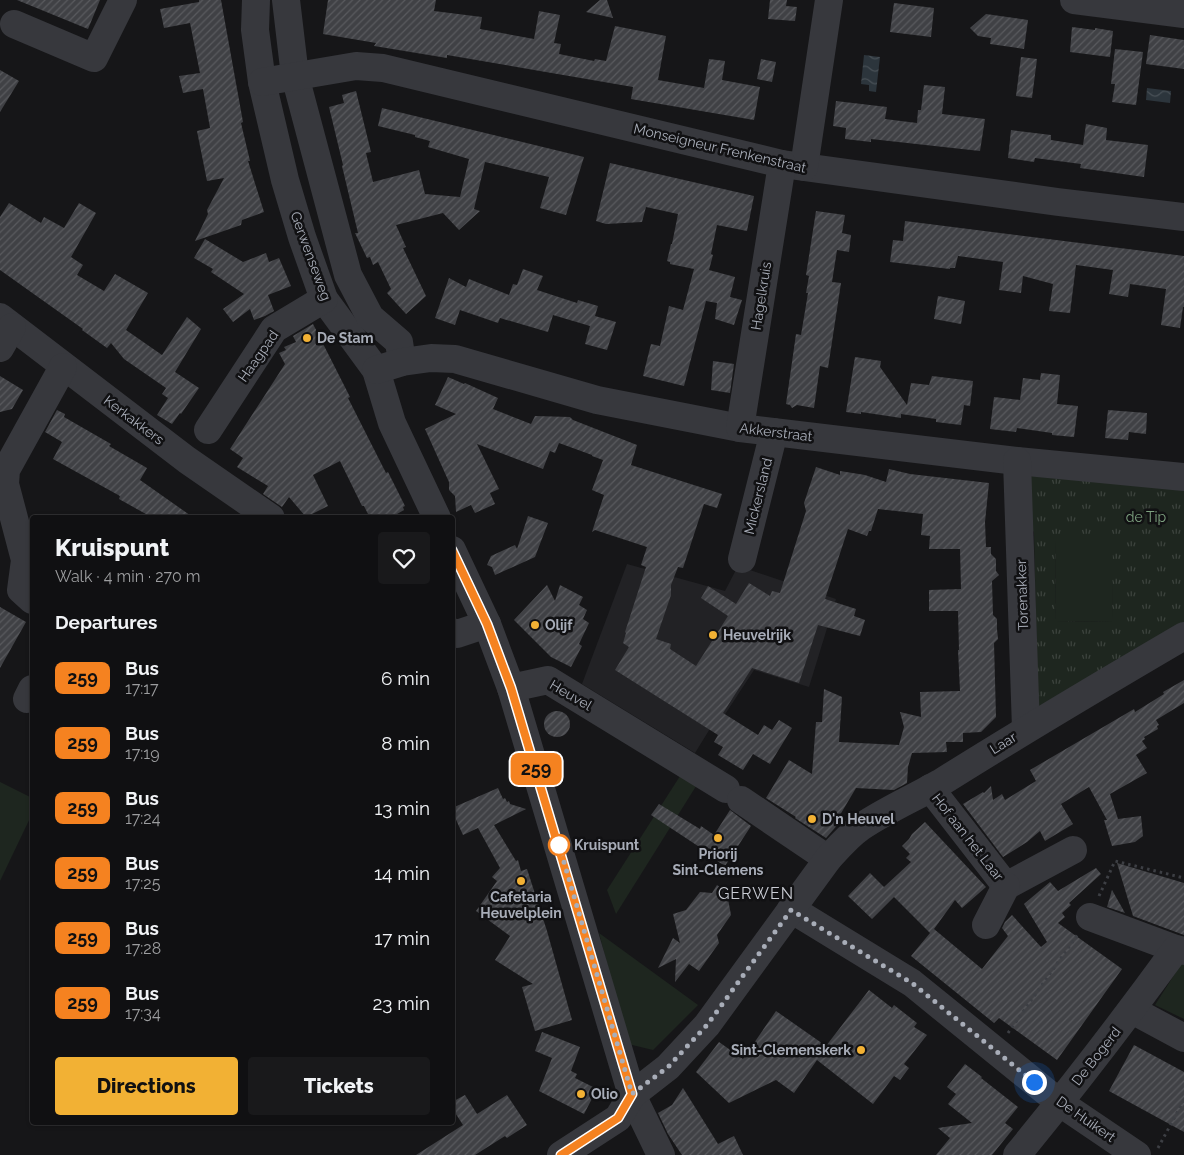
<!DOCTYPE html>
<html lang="en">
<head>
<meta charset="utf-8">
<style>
  :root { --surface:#101012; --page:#19191b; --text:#f1f3f6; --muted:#9c9d9f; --line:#303032; --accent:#f2b134 }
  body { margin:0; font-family:Raleway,sans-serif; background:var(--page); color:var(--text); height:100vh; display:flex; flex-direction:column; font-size:19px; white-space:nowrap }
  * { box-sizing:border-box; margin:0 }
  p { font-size:16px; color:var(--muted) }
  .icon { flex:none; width:28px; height:28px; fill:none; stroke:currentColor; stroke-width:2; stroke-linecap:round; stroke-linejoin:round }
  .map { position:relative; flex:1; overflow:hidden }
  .sheet { position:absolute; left:30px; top:515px; width:425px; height:610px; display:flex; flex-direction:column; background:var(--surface); border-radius:5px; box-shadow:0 1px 4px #0004,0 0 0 1px var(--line) }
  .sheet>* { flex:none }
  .badge { padding:0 10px; border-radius:8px; font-size:18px; line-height:32px }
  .you { position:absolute; width:25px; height:25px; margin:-12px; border:4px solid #fff; border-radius:50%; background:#1a73e8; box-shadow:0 0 0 8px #1a73e833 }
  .map>.badge { position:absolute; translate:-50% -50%; box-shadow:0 0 0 2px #fff }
  h2 { padding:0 25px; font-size:19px; line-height:45px }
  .round { display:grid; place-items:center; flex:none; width:52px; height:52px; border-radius:5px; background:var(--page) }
  .head { display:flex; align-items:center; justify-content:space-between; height:85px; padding:0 25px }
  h1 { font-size:24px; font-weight:800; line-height:38px }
  .action { display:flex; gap:10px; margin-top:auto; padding:10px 25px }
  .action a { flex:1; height:58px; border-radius:5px; background:var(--accent); color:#111; font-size:20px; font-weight:800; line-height:58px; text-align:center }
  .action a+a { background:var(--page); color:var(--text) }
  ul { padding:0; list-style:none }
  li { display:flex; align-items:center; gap:15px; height:65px; padding:0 25px }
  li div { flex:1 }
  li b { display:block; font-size:19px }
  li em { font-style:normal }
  li .badge { min-width:55px; font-weight:700; text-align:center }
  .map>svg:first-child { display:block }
</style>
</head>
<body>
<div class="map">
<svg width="1184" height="1155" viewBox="0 0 1184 1155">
  <defs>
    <pattern id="park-tufts" width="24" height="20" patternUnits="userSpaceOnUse" patternTransform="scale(1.25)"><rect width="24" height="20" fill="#1e261f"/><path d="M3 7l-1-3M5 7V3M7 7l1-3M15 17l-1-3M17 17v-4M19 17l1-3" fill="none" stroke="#3c433d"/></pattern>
    <pattern id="water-waves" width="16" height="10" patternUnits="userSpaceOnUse" patternTransform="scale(1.25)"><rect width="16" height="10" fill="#2c353c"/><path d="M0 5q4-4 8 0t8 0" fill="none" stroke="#485056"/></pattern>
    <pattern id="building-hatch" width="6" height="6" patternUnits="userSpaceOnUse" patternTransform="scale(1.25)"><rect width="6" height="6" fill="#404145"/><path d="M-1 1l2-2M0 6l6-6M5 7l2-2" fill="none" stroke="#595a5e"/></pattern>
  </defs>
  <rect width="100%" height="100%" fill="#161618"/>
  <path fill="#222225" d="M627,564L725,591L738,566L836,599L809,687L754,670L720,722L716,719L695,753L582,684Z"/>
  <g fill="#1e261f">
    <path d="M1056,538H1114L1112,622L1055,621Z"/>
    <path d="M682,773L698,783L616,914L607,890Z"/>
    <path d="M0,782L32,798V814L0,881Z"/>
    <path d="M599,933L698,1005L653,1050L628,1044Z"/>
    <path d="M1183,961L1184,962V1019L1155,1005Z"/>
  </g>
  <path fill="url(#park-tufts)" fill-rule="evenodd" d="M1031,468L1184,483V626L1040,710L1032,706L1037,665L1034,532L1027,524ZM1056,538L1113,539L1112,622L1055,621Z"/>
  <g fill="url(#water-waves)">
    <path d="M864,55L880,57L876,92L869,91V85L861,84Z"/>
    <path d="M1147,88L1171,91L1170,103L1146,100Z"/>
  </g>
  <g fill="url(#building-hatch)">
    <path d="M17,0H100L88,29Z"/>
    <path d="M199,0H221L243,122L241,123L250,161H248L264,212L242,220L241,225L195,241L208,214L207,210L224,178L207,181L197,131L210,128L203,89L183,93L179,76L200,73L190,23L164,28L160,9L199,2Z"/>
    <path d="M328,0H436L434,11L482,17L480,29L534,39L539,11L560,15L554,43L561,44L559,54L594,61L595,59L606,61L615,26L666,36L658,80L704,88L709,59L725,61L722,80L760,87L754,120L631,99L633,87L447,55V58L374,46L376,43L323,34Z"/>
    <path d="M600,0H607L613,18L586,12Z"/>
    <path d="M770,0H787L786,6L797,7L795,21L768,19Z"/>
    <path d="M894,3L934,8L931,37L890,32Z"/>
    <path d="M986,14L1028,20L1024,49L990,44L991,38L978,36L970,28Z"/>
    <path d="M1072,27L1095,30V28L1113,31L1110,57L1070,52Z"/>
    <path d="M1150,35L1184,40V69L1146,64Z"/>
    <path d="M1115,49L1143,52L1136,105L1112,102L1115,84H1111Z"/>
    <path d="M1021,57L1037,59L1032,98L1016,96Z"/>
    <path d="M761,59L776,62L772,82L757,79Z"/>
    <path d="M0,70L19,81L0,112Z"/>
    <path d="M924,85L945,87L942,114L985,119L980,151L871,139V142L845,139L846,128L833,126L836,101L887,107L885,119L917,123L918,110H921Z"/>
    <path d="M356,91L371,152L366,153L373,182L419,170L425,194L460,197L469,159L428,147L430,141L415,137V135L378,126L382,108L584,157L566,215L540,208L549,177L485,162L474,209L480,211L459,230L443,213L396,225L406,247L403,248L426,296L406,314L387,293L391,289L378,262L373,265L370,257L367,258L355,233H358L342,166L343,165L329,107L344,103L342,95Z"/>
    <path d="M1086,124L1107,128L1106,140L1148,145L1144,177L1080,168L1081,164L1035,158L1034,162L1008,158L1011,130L1051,135V140L1083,145Z"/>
    <path d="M610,163L754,196L747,231L717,225L711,254L713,255L709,270L735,277L730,297L742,300L734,325L715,319L717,303L706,301L684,386L643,376L651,344L660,346L669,306L683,310L694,269L670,264V262L667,261L671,244H672L678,214L646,207L642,222L606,224L596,221Z"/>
    <path d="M9,203L41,223L44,217L64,228L79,203L96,213L71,257L83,265L77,275L104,291L115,274L148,293L126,330L162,355L187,317L201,329L175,372L199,388L181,414L180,413L172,424L157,415L168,398L162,394L166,388L124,359L111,343L107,348L82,330L83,329L0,270V217Z"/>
    <path d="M816,211L845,215L842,233L851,235L849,252L837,250L832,282L841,283L828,368L820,366L814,408L797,405L792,408L790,405L786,404L796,334L801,335L808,293H806L809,276L806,275Z"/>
    <path d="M905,221L1184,256V307H1183L1180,328L1161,325L1166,289L1130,284L1128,297L1109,294L1113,270L1076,265L1070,313L1049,311L1053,284L1023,276L1021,293L999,290L1003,262L958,256L955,268H950V269L890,262L893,240L903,241Z"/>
    <path d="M205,239L243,262L266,253L269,262L279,258L291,286L268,295L274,311L265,316L254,320L250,309L233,322L223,309L244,294L211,272L213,269L194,258Z"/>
    <path d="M523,269L543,276L537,290L577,303L578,300L598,306L595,316L616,322L607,350L585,344L590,326L553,315L548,332L500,318L498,323L460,310L455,325L435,318L449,278L466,287L469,279L509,295L513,284L517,285Z"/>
    <path d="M938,296L965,301L961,324L934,319Z"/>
    <path d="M313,324L350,397L348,398L386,473L388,472L405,506L403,507L404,510L390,518H370L364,506H362L340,461L313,475L328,506L306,517L289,497L282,507L263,494L268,486L237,467L243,458L230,449L285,364L279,353L286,350L284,347L296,342L293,336Z"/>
    <path d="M855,357L881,361L880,367L907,405L911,383L929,385L932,376L973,381L970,406L964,405L961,425L936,422V419L901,414V418L861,412V414L846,412Z"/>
    <path d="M713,361L734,364L730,393L711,390Z"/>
    <path d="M1041,373L1060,375L1057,404L1078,406L1074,437L1052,435V433L1017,428L1016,432L990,429L994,397L1020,400L1023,378L1040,380Z"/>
    <path d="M0,376L23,390L12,409L0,412Z"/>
    <path d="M448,377L464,384L465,383L498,398L493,409L531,424L535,416L570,417L573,420L637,445L631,465L722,494L717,508L704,504L683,568L678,567L671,585V595L656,639L671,644L670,649L696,666L728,616L701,598L708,586L736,604L749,583L770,596L772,591L780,593L806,511L804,503L816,467L840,475V471L865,475L886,482L889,469L910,474L989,483L985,522L986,547H991V554L996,559V571L999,575L992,581L993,615L997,619V629L998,639L994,643L996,717L981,732L963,733V742H946L947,752L912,753L908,767L907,783L894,790L856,788L837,820L840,822L826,838L795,818L796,817L766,798L789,760L812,774L816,722H822L824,689L842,697L839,742L899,745L904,727L900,712L921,717L920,692L960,691L958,650H959L958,611H929V590L961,589L960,549H929L930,536L921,535L923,514L878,509L871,531H869L867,536L848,529L825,599L856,609L854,616L865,620L860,636L818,625L799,683L752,668L723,713L758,735L764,725L772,730L779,720L792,728L770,764L753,754L743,770L718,755L723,747L714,742L718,735L615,670L629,647L623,643L626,633L625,632L646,567L641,565L647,547L595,530L592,532L604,495L592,490L603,460L592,456V455L559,443L555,453L550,451L543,469L477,444L499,489L490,493L495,504L475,513L471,505L456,512L455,496L449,490V482L425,429L456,414L435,405Z"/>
    <path d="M57,410L65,414L64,417L111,444L109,446L147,468L140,480L194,518H153L119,499L120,496L53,459L62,442L45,432Z"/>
    <path d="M1108,410L1147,413L1146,434L1129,432L1128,440L1105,438Z"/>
    <path d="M528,516L548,523L535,557L495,575L492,567L487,565L491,556L515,545L517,549Z"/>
    <path d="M547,585L555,601L560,585L583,597L579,605L587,610L583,619L589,623L579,644L582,646L571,667L551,657L514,620Z"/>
    <path d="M0,607L26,622L0,668Z"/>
    <path d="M1184,680V703L1156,720L1159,725L1157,726L1158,729L1144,737L1145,739L1142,741L1147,748L1136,755L1147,773L1110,794L1118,819L1141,816L1143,836L1135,842L1112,846L1104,820H1107L1089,787L1061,804L1073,824L1045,841L1040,831L1027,842L1003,857L963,804L983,792L984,793L991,786L993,800L1002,794L1005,800L1036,781L1030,770L1134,709L1135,712L1164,694L1163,692Z"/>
    <circle cx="557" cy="724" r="13"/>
    <path d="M498,788L503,799L505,798L507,802L509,801L510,804L526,809L494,825L516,861L518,860L521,871L527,869L547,931L572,1020L535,1031L522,987L533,984L495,960L510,936L476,911L497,881L492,877L500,868L478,828L463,835L452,811V808Z"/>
    <path d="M659,804L700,829L701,826L714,835L730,810L751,826L725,866L703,852L704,850L651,815Z"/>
    <path d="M925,822L986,887L962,908L955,900L934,929L982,969L1008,936L1002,928L1005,922L1012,915L1041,947L1047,942L1024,904L1050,882L1058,891L1096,868L1101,874L1069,903L1071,905L1062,913L1065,917L1058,923L1122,969L1057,1060L999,1018L994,1023L911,956L930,933L894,897L872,919L848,896L870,873L884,887L911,862L906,858L910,854L902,846L909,839L912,834Z"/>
    <path d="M1117,863L1184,883V935L1133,916Z"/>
    <path d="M717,885L731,895L728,899L731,915L717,935L719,943L699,971L689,964L675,982L676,959L658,968L673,938L680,943L673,914L686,910L700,892L712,893Z"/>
    <path d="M1112,890L1125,913L1107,907Z"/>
    <path d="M869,990L892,1008L894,1005L917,1023L914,1027L927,1035L904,1064L909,1068L900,1080L894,1076L873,1104L817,1060L794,1093L776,1080L729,1103L696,1072L719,1042L743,1059L776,1011L826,1046Z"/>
    <path d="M542,1032L580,1047L571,1071L577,1074L575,1078L597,1089L584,1114L539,1091L552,1058L535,1051Z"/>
    <path d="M1134,1045L1184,1072V1132L1109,1091Z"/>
    <path d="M965,1064L982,1077L981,1078L1018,1107L1005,1123L1013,1129L992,1155H936L950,1138L938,1128L972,1123L948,1104L956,1094L947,1087Z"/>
    <path d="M683,1088L718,1144L734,1136L743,1155H682L668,1134L658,1113L672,1105Z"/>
    <path d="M465,1095L477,1114L507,1095L527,1125L507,1138L505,1136L475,1155H416L463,1125L452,1108V1102Z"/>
  </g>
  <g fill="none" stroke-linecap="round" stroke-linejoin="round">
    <g stroke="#3d3f44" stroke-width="3" stroke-dasharray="2.5 4" stroke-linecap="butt">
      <path d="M1099,896L1115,861L1184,878"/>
      <path d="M1008,1033L1078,934"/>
      <path d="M1158,1148L1184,1100"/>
    </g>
    <g stroke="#37383d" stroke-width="28">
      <path d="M256,0L255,30L262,82L285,180L302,237L324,299L376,370L392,423L437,518"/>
      <path d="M286,0L295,76L348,275L370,317L399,342L402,362"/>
      <path d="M1074,0L1184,14"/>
      <path d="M14,24L94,58L123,0"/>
      <path d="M262,82L356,66L383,68L782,164L1058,202L1184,217"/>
      <path d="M804,167L829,0"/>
      <path d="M0,317L187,460L271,518"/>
      <path d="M0,348L12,327"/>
      <path d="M376,370L402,362L431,358L455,359L597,400L740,428L1017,461L1184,477"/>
      <path d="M740,428L782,164"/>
      <path d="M208,430L274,329L324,299"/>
      <path d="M1017,461L1026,729"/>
      <path d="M452,550L487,624L511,688L632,1095L661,1155"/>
      <path d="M742,559L774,432"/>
      <path d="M32,600L21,590L25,560L5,484L6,470L63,367"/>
      <path d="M452,632L457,634L487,624"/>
      <path d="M511,688L548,680L726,789"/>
      <path d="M27,699L32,689"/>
      <path d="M930,788L1006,886L1073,850"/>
      <path d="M741,800L828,859"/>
      <path d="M791,909L912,983L1060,1103L1137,1155"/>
      <path d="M1090,917L1176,949"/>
      <path d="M986,925L1006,886"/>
      <path d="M1132,1010L1184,1038"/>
      <path d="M561,1155L618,1118L632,1095L668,1067L707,1025L828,859C838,848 848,836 861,827C886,810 914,798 940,783C1021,732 1102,684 1184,636"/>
      <path d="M1017,1155C1072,1088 1125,1019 1176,949L1184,951"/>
    </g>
  </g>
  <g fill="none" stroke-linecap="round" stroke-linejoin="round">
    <defs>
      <path id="line" d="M452,550L487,624L511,688L632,1094L618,1118L561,1155"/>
    </defs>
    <use href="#line" stroke="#fff" stroke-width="11"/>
    <use href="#line" stroke="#f58220" stroke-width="8"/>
    <path stroke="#a8adb8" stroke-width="5" stroke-dasharray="0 9" d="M559,845L632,1094L668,1067L707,1025L791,910L912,983L1034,1082"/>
  </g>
  <g fill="#f2b134" stroke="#111113" stroke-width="2">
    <circle cx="307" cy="338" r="5"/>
    <circle cx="535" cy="625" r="5"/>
    <circle cx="713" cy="635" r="5"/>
    <circle cx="812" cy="819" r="5"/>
    <circle cx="718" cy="838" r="5"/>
    <circle cx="521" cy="881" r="5"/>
    <circle cx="861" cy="1050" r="5"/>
    <circle cx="581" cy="1094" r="5"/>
  </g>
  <circle fill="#fff" stroke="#f58220" stroke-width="2.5" cx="559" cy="845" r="10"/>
  <g text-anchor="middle" stroke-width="5" stroke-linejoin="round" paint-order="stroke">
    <g font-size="14" fill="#a8adb8" stroke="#111113">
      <text transform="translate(720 148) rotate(13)" y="5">Monseigneur Frenkenstraat</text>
      <text transform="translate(311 256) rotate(70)" y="5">Gerwenseweg</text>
      <text transform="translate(761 296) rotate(-81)" y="5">Hagelkruis</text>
      <text transform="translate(258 356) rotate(-55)" y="5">Haagpad</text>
      <text transform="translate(134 420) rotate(37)" y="5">Kerkakkers</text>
      <text transform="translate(776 432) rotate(7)" y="5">Akkerstraat</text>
      <text transform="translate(758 496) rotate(-76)" y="5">Mickersland</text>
      <text transform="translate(1022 595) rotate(-92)" y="5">Torenakker</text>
      <text transform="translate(571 695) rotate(30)" y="5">Heuvel</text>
      <text transform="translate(1003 743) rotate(-32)" y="5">Laar</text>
      <text transform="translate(968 837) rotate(52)" y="5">Hof aan het Laar</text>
      <text transform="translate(1096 1056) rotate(-52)" y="5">De Bogerd</text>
      <text transform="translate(1086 1119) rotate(35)" y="5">De Huikert</text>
    </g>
    <g font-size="14" font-weight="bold" fill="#a8adb8" stroke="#111113" text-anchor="start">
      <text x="317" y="343">De Stam</text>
      <text x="545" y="630">Olijf</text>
      <text x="723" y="640">Heuvelrijk</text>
      <text x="822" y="824">D'n Heuvel</text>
      <text x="718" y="859" text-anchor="middle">Priorij<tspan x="718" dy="16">Sint-Clemens</tspan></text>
      <text x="521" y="902" text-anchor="middle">Cafetaria<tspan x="521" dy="16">Heuvelplein</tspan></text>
      <text x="851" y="1055" text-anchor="end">Sint-Clemenskerk</text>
      <text x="591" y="1099">Olio</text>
    </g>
    <g font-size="14" fill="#7fa381" stroke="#111113">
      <text x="1146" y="522">de Tip</text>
    </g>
    <g font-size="14" font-weight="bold" fill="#a8adb8" stroke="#111113" text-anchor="start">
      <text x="574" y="850">Kruispunt</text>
    </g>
    <g font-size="16" letter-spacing="1" fill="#c9ccd4" stroke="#111113">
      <text x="756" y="899">GERWEN</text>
    </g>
  </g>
</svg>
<div class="you" style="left:1034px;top:1082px"></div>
<b class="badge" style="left:536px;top:769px;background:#f58220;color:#111">259</b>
<section class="sheet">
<div class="head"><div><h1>Kruispunt</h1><p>Walk · 4 min · 270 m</p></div><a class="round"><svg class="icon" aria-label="heart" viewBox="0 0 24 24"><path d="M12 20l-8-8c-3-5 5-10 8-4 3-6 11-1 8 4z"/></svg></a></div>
<h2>Departures</h2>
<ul>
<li><span class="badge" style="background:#f58220;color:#111">259</span><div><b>Bus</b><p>17:17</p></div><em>6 min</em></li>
<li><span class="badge" style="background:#f58220;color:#111">259</span><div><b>Bus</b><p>17:19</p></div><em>8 min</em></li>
<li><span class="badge" style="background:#f58220;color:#111">259</span><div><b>Bus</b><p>17:24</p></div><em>13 min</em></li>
<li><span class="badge" style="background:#f58220;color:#111">259</span><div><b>Bus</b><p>17:25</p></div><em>14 min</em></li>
<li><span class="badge" style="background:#f58220;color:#111">259</span><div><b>Bus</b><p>17:28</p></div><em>17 min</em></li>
<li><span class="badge" style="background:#f58220;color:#111">259</span><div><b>Bus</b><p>17:34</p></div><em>23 min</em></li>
</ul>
<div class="action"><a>Directions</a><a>Tickets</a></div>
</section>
</div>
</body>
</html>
